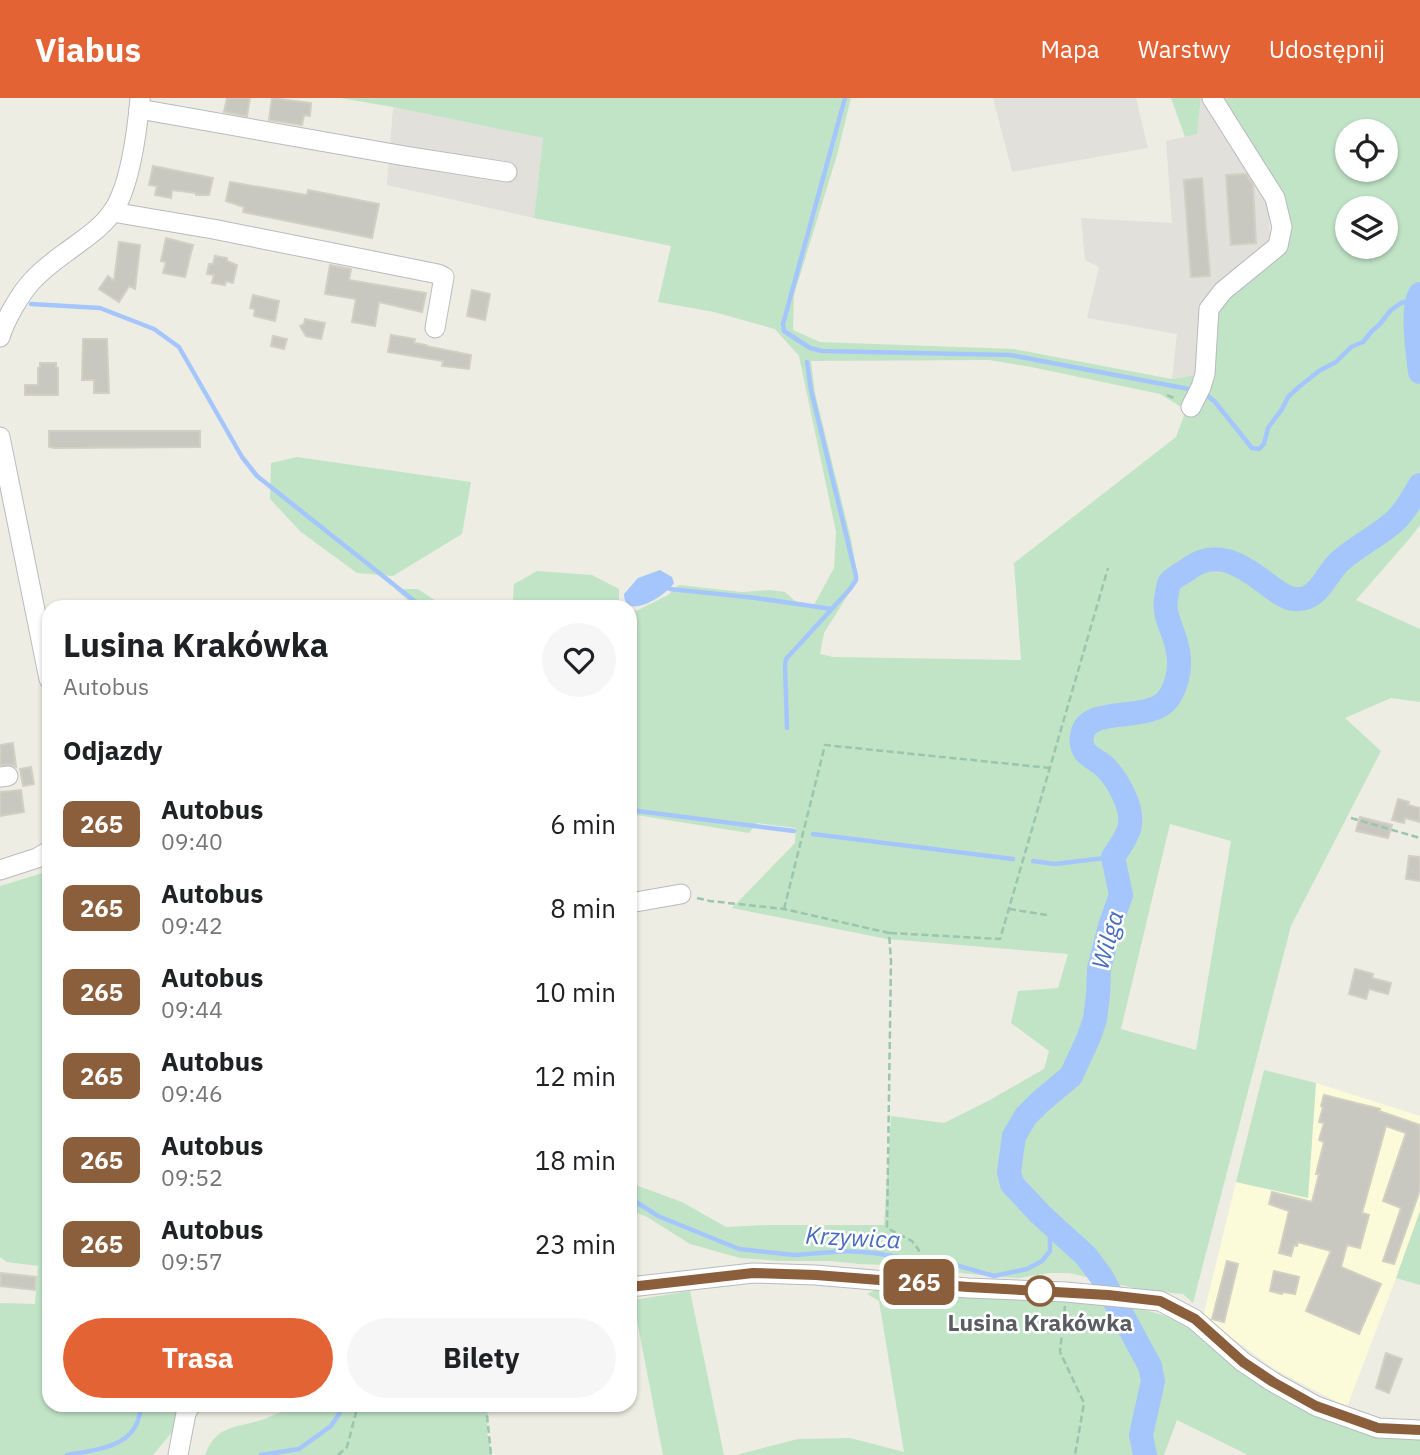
<!DOCTYPE html>
<html lang="pl">
<head>
<meta charset="utf-8">
<style>
  :root { --surface:#fff; --page:#f6f6f6; --text:#202124; --muted:#757577; --accent:#e36334 }
  body { margin:0; font-family:"IBM Plex Sans",sans-serif; background:var(--page); color:var(--text); height:100vh; display:flex; flex-direction:column; font-size:26px; white-space:nowrap }
  * { box-sizing:border-box; margin:0 }
  p { font-size:23px; color:var(--muted) }
  .icon { flex:none; width:38px; height:38px; fill:none; stroke:currentColor; stroke-width:2; stroke-linecap:round; stroke-linejoin:round }
  .map { position:relative; flex:1; overflow:hidden }
  .sheet { position:absolute; left:42px; top:502px; width:595px; height:812px; display:flex; flex-direction:column; background:var(--surface); border-radius:21px; box-shadow:0 2px 5px #0004 }
  .sheet>* { flex:none }
  .badge { padding:0 14px; border-radius:10px; font-size:24px; line-height:46px }
  .buttons { position:absolute; left:1335px; top:21px; display:grid; gap:14px }
  .buttons a { display:grid; place-items:center; width:63px; height:63px; border-radius:50%; background:var(--surface); box-shadow:0 2px 5px #0004; font-size:35px }
  .map>.badge { position:absolute; translate:-50% -50%; box-shadow:0 0 0 4px #fff }
  h2 { padding:0 21px; font-size:26px; line-height:63px }
  .round { display:grid; place-items:center; flex:none; width:74px; height:74px; border-radius:37px; background:var(--page) }
  .head { display:flex; align-items:center; justify-content:space-between; height:119px; padding:0 21px }
  h1 { font-size:33px; font-weight:700; line-height:52px }
  .button { display:flex; gap:14px; margin-top:auto; padding:14px 21px }
  .button a { flex:1; height:80px; border-radius:42px; background:var(--accent); color:#fff; font-size:28px; font-weight:700; line-height:80px; text-align:center }
  .button a+a { background:var(--page); color:var(--text) }
  ul { padding:0; list-style:none }
  li { display:flex; align-items:center; gap:21px; height:84px; padding:0 21px }
  li div { flex:1 }
  li b { display:block; font-size:26px }
  li em { font-style:normal }
  li .badge { min-width:77px; font-weight:700; text-align:center }
  header { display:flex; align-items:center; gap:42px; box-sizing:border-box; height:98px; padding:0 35px; background:var(--accent); color:#fff }
  header strong { font-size:33px }
  nav { display:flex; gap:38px; margin-inline-start:auto; font-size:24px }
  .map>svg:first-child { display:block }
</style>
</head>
<body>
<header>
<strong>Viabus</strong>
<nav><a>Mapa</a><a>Warstwy</a><a>Udostępnij</a></nav>
</header>
<div class="map">
<svg width="1420" height="1357" viewBox="0 0 1420 1357">
  <rect width="100%" height="100%" fill="#eeede3"/>
  <path fill="#fcfbd9" d="M1316,985L1420,1018V1113L1396,1180L1347,1309L1278,1273L1203,1219L1236,1084L1308,1100Z"/>
  <g fill="#e1e0db">
    <path d="M993,0H1136L1148,50L1012,74Z"/>
    <path d="M1201,0H1208L1269,99L1270,145L1196,277L1172,281L1177,236L1087,220L1099,169L1085,162L1081,120L1172,125L1166,43L1197,36Z"/>
    <path d="M393,9L543,40L534,120L387,87Z"/>
  </g>
  <g fill="#c1e4c7" fill-rule="evenodd">
    <path d="M340,0H851L837,57L794,197L793,232L820,244L1014,251L1172,281L1196,277L1201,214L1223,205L1281,155L1285,110L1224,0H1420V427L1411,439L1356,502L1420,531V604L1391,600L1345,620L1381,653L1291,828L1193,1205L1183,1196L1143,1192L1069,1175H1049L1019,1180L999,1179L960,1175L940,1169L859,1166L830,1163H779L740,1160L690,1146L647,1119L630,1112V1085L682,1104L726,1129L766,1127H884L891,1018L944,1025L988,1003L1044,971L1049,953L1011,925L1018,893L1058,890L1068,856L887,841L732,810L795,745L796,730L757,725L749,735L630,716V511L636,513L668,497L679,487L742,494L770,492L785,494L795,503L814,507L834,470L836,434L799,258L775,231L714,214L658,204L671,148L534,120L543,40L393,9ZM1348,33H1386V72H1348ZM1348,110H1386V149H1348ZM989,262L1031,269L1160,296L1186,312L1176,339L1014,465L1021,562L833,559L820,556L824,535L858,481L851,441L815,295L811,263ZM1170,726L1231,743L1196,952L1121,931Z"/>
    <path d="M1171,0H1201L1197,36L1185,39Z"/>
    <path d="M297,359L471,384L462,436L393,478L357,475L301,434L270,401L271,365Z"/>
    <path d="M537,473L592,477L619,491V506L626,509H510L513,501L514,486Z"/>
    <path d="M395,491H418L445,509H416Z"/>
    <path d="M49,773V1307H183L178,1327L153,1357H0V1205L35,1206L38,1168L7,1164L0,1159V788Z"/>
    <path d="M1264,972L1316,985L1308,1100L1236,1084Z"/>
    <path d="M1420,1113V1187L1396,1180Z"/>
    <path d="M882,1189L1114,1204L1163,1217L1183,1226L1251,1281L1318,1319L1420,1338V1357H1248L1177,1322L1164,1357H736L798,1341L850,1340L904,1354L879,1203L867,1196Z"/>
    <path d="M690,1193L724,1357H663L633,1202Z"/>
    <path d="M312,1307H488L487,1334L492,1357H205C215,1329 233,1330 258,1323C267,1321 276,1315 285,1313C293,1310 303,1310 312,1307Z"/>
  </g>
  <path fill="#a5c6fc" d="M660,472L672,479L674,485C666,498 624,524 624,496L638,480Z"/>
  <g fill="none" stroke-linecap="round" stroke-linejoin="round">
    <g stroke="#a5c6fc" stroke-width="4.5">
      <path d="M845,0L783,226L784,233L810,250L822,253L1010,257L1194,292"/>
      <path d="M31,206L100,210L154,231L179,249L242,359L257,378L422,509"/>
      <path d="M1203,294L1215,304L1252,350L1259,351L1264,346L1268,330L1282,311L1288,299L1300,288L1319,273L1336,264L1351,249L1363,244L1372,233L1379,227L1391,212L1401,205L1417,200"/>
      <path d="M670,491L756,500L832,511"/>
      <path d="M787,630L785,567L786,561L850,491L856,482V478L811,292L807,264"/>
      <path d="M630,712L794,733"/>
      <path d="M813,736L1013,761"/>
      <path d="M1033,763L1055,766L1113,759"/>
      <path d="M630,1100L658,1118L739,1151L795,1157L845,1153L874,1155L905,1160L938,1162L994,1178L1027,1171L1042,1163L1050,1153V1134L1053,1126"/>
      <path d="M67,1357C88,1353 123,1351 135,1329C139,1323 140,1314 142,1307"/>
      <path d="M261,1357L299,1351L331,1328L345,1307"/>
    </g>
    <g stroke="#a5c6fc" stroke-width="24">
      <path d="M1420,196C1411,210 1418,257 1420,274"/>
      <path d="M1145,1357L1141,1337L1153,1283L1150,1268L1101,1178L1086,1158L1040,1116L1012,1086L1009,1074L1014,1038L1026,1018L1040,1004L1071,978L1089,939L1095,921L1098,897L1099,871L1110,828L1121,797L1113,759C1119,750 1126,741 1129,731C1135,712 1118,682 1105,669C1094,659 1079,657 1082,638C1086,606 1149,626 1168,601C1179,585 1182,564 1176,545C1171,526 1162,516 1167,495C1168,491 1168,487 1170,484C1173,480 1182,475 1187,472C1216,449 1242,467 1267,486C1275,492 1284,500 1294,501C1317,504 1325,479 1337,466C1353,450 1379,438 1396,422C1406,412 1413,399 1420,387"/>
    </g>
  </g>
  <g fill="#c8c7c0" stroke="#d2d0c2" stroke-width="2">
    <path d="M227,0H250L247,18L224,14Z"/>
    <path d="M272,0L311,5L310,18L304,17L302,27L269,22Z"/>
    <path d="M153,68L213,80L209,97H196V95L172,92L171,100L155,97L157,88L149,87Z"/>
    <path d="M1246,76L1253,87L1256,145L1231,147L1226,77Z"/>
    <path d="M1202,80L1210,178L1191,179L1184,82Z"/>
    <path d="M230,84L307,97L308,92L379,106L372,140L243,114L244,109L226,103Z"/>
    <path d="M166,140L193,147L185,179L163,175L166,164L161,163Z"/>
    <path d="M119,144L140,147L135,191L129,188L119,204L99,191L108,178L114,183Z"/>
    <path d="M215,158L227,160V163L237,167L233,185L226,183L225,187L212,185L214,177L207,176L209,166H213Z"/>
    <path d="M330,167L351,171L349,182L426,195L422,214L379,204L375,228L352,224L356,201L325,196Z"/>
    <path d="M472,192L490,196L485,222L467,218Z"/>
    <path d="M253,197L279,203L275,223L254,218L255,211L250,210Z"/>
    <path d="M305,221L325,225L321,241L306,238L300,228L304,226Z"/>
    <path d="M391,237L415,241L414,245L426,247V248L471,257L469,271L442,268L443,263L388,254Z"/>
    <path d="M273,238L287,241L284,251L271,248Z"/>
    <path d="M83,241H107L109,295H94V282H82Z"/>
    <path d="M40,265H56V270H58V297H25V287H38V270H40Z"/>
    <path d="M49,333H200V349L54,350L49,349Z"/>
    <path d="M13,645L16,669L12,667H0V647Z"/>
    <path d="M31,669L34,686L23,688L20,671Z"/>
    <path d="M21,692L24,714L0,718V694Z"/>
    <path d="M1398,701L1409,704L1408,707L1420,710V724L1405,720L1404,725L1392,722Z"/>
    <path d="M1360,719L1392,727L1388,740L1356,733Z"/>
    <path d="M1409,758L1420,759V783L1406,781Z"/>
    <path d="M1355,871L1373,876L1372,880L1391,885L1388,896L1369,891L1366,901L1349,896Z"/>
    <path d="M1324,997L1380,1011L1379,1013L1420,1027V1092L1394,1166L1383,1163L1401,1110L1383,1103L1406,1035L1386,1028L1362,1115L1369,1117L1360,1150L1347,1147L1341,1169L1381,1186L1359,1236L1306,1213L1331,1153L1298,1144L1297,1148L1294,1147L1291,1158L1279,1155L1289,1113L1269,1106L1272,1094L1312,1104L1319,1076H1316L1324,1044L1319,1042L1324,1025L1319,1024L1323,1009L1321,1008Z"/>
    <path d="M1227,1163L1238,1166L1224,1224L1212,1221Z"/>
    <path d="M1274,1173L1299,1179L1295,1196L1283,1194L1282,1196L1270,1193Z"/>
    <path d="M1,1175L36,1179L35,1192L0,1188Z"/>
    <path d="M1386,1255L1402,1261L1389,1295L1376,1290Z"/>
  </g>
  <g fill="none" stroke-linecap="round" stroke-linejoin="round">
    <defs>
      <g id="minor">
        <path d="M139,11L405,58L507,74"/>
        <path d="M112,114L213,131L438,176L444,179L435,230"/>
        <path d="M0,239C5,222 20,196 32,183C42,172 54,163 65,155C81,143 99,132 111,116C130,91 137,33 140,1"/>
        <path d="M1191,309L1201,289L1205,276L1209,211L1223,193L1278,148L1282,129L1275,100L1212,0"/>
        <path d="M0,339L49,581"/>
        <path d="M0,679L8,678"/>
        <path d="M0,772L37,760L49,753"/>
        <path d="M630,805L681,796"/>
        <path d="M630,1189L753,1175L815,1177L968,1190L1066,1194L1160,1203L1194,1221L1243,1264L1273,1284L1316,1308L1378,1330L1420,1332"/>
        <path d="M178,1357L186,1315L191,1307"/>
      </g>
    </defs>
    <use href="#minor" stroke="#b8babf" stroke-width="21"/>
    <g stroke="#9ac5ae" stroke-width="2.5" stroke-dasharray="7 3.5" stroke-linecap="butt">
      <path d="M1167,297L1176,301"/>
      <path d="M1351,720L1420,740"/>
      <path d="M697,800L710,803L784,811L889,835L891,863L887,1130L912,1143L919,1152L917,1156"/>
      <path d="M784,811L825,647L1050,670"/>
      <path d="M1009,811L1047,817"/>
      <path d="M890,835L1000,841L1108,470"/>
      <path d="M1065,1208L1060,1254L1084,1305L1075,1357"/>
      <path d="M486,1307L491,1357"/>
      <path d="M338,1357L347,1349L358,1307"/>
    </g>
    <use href="#minor" stroke="#fff" stroke-width="19"/>
  </g>
  <g fill="none" stroke-linecap="round" stroke-linejoin="round">
    <defs>
      <path id="line" d="M630,1189L753,1175L816,1177L968,1189L1108,1197L1160,1203L1195,1221L1243,1264L1273,1284L1316,1308L1378,1330L1420,1332"/>
    </defs>
    <use href="#line" stroke="#fff" stroke-width="16"/>
    <use href="#line" stroke="#8b5e3c" stroke-width="10"/>
  </g>
  <circle fill="#fff" stroke="#8b5e3c" stroke-width="3.5" cx="1040" cy="1193" r="14"/>
  <g text-anchor="middle" stroke-width="5" stroke-linejoin="round" paint-order="stroke">
    <g font-size="23" font-weight="bold" fill="#5b5d63" stroke="#fff">
      <text x="1040" y="1233">Lusina Krakówka</text>
    </g>
    <g font-size="24" font-style="italic" fill="#486cbf" stroke="#fff">
      <text transform="translate(1108 842) rotate(-74)" y="8">Wilga</text>
      <text transform="translate(853 1140) rotate(3)" y="8">Krzywica</text>
    </g>
  </g>
</svg>
<div class="buttons">
<a><svg class="icon" aria-label="locate" viewBox="0 0 24 24"><circle cx="12" cy="12" r="6"/><path d="M12 2v4M12 18v4M2 12h4M18 12h4"/></svg></a>
<a><svg class="icon" aria-label="layers" viewBox="0 0 24 24"><path d="M12 4l9 5-9 5-9-5zM3 14l9 5 9-5"/></svg></a>
</div>
<b class="badge" style="left:919px;top:1184px;background:#8b5e3c;color:#fff">265</b>
<section class="sheet">
<div class="head"><div><h1>Lusina Krakówka</h1><p>Autobus</p></div><a class="round"><svg class="icon" aria-label="heart" viewBox="0 0 24 24"><path d="M12 20l-8-8c-3-5 5-10 8-4 3-6 11-1 8 4z"/></svg></a></div>
<h2>Odjazdy</h2>
<ul>
<li><span class="badge" style="background:#8b5e3c;color:#fff">265</span><div><b>Autobus</b><p>09:40</p></div><em>6 min</em></li>
<li><span class="badge" style="background:#8b5e3c;color:#fff">265</span><div><b>Autobus</b><p>09:42</p></div><em>8 min</em></li>
<li><span class="badge" style="background:#8b5e3c;color:#fff">265</span><div><b>Autobus</b><p>09:44</p></div><em>10 min</em></li>
<li><span class="badge" style="background:#8b5e3c;color:#fff">265</span><div><b>Autobus</b><p>09:46</p></div><em>12 min</em></li>
<li><span class="badge" style="background:#8b5e3c;color:#fff">265</span><div><b>Autobus</b><p>09:52</p></div><em>18 min</em></li>
<li><span class="badge" style="background:#8b5e3c;color:#fff">265</span><div><b>Autobus</b><p>09:57</p></div><em>23 min</em></li>
</ul>
<div class="button"><a>Trasa</a><a>Bilety</a></div>
</section>
</div>
</body>
</html>
